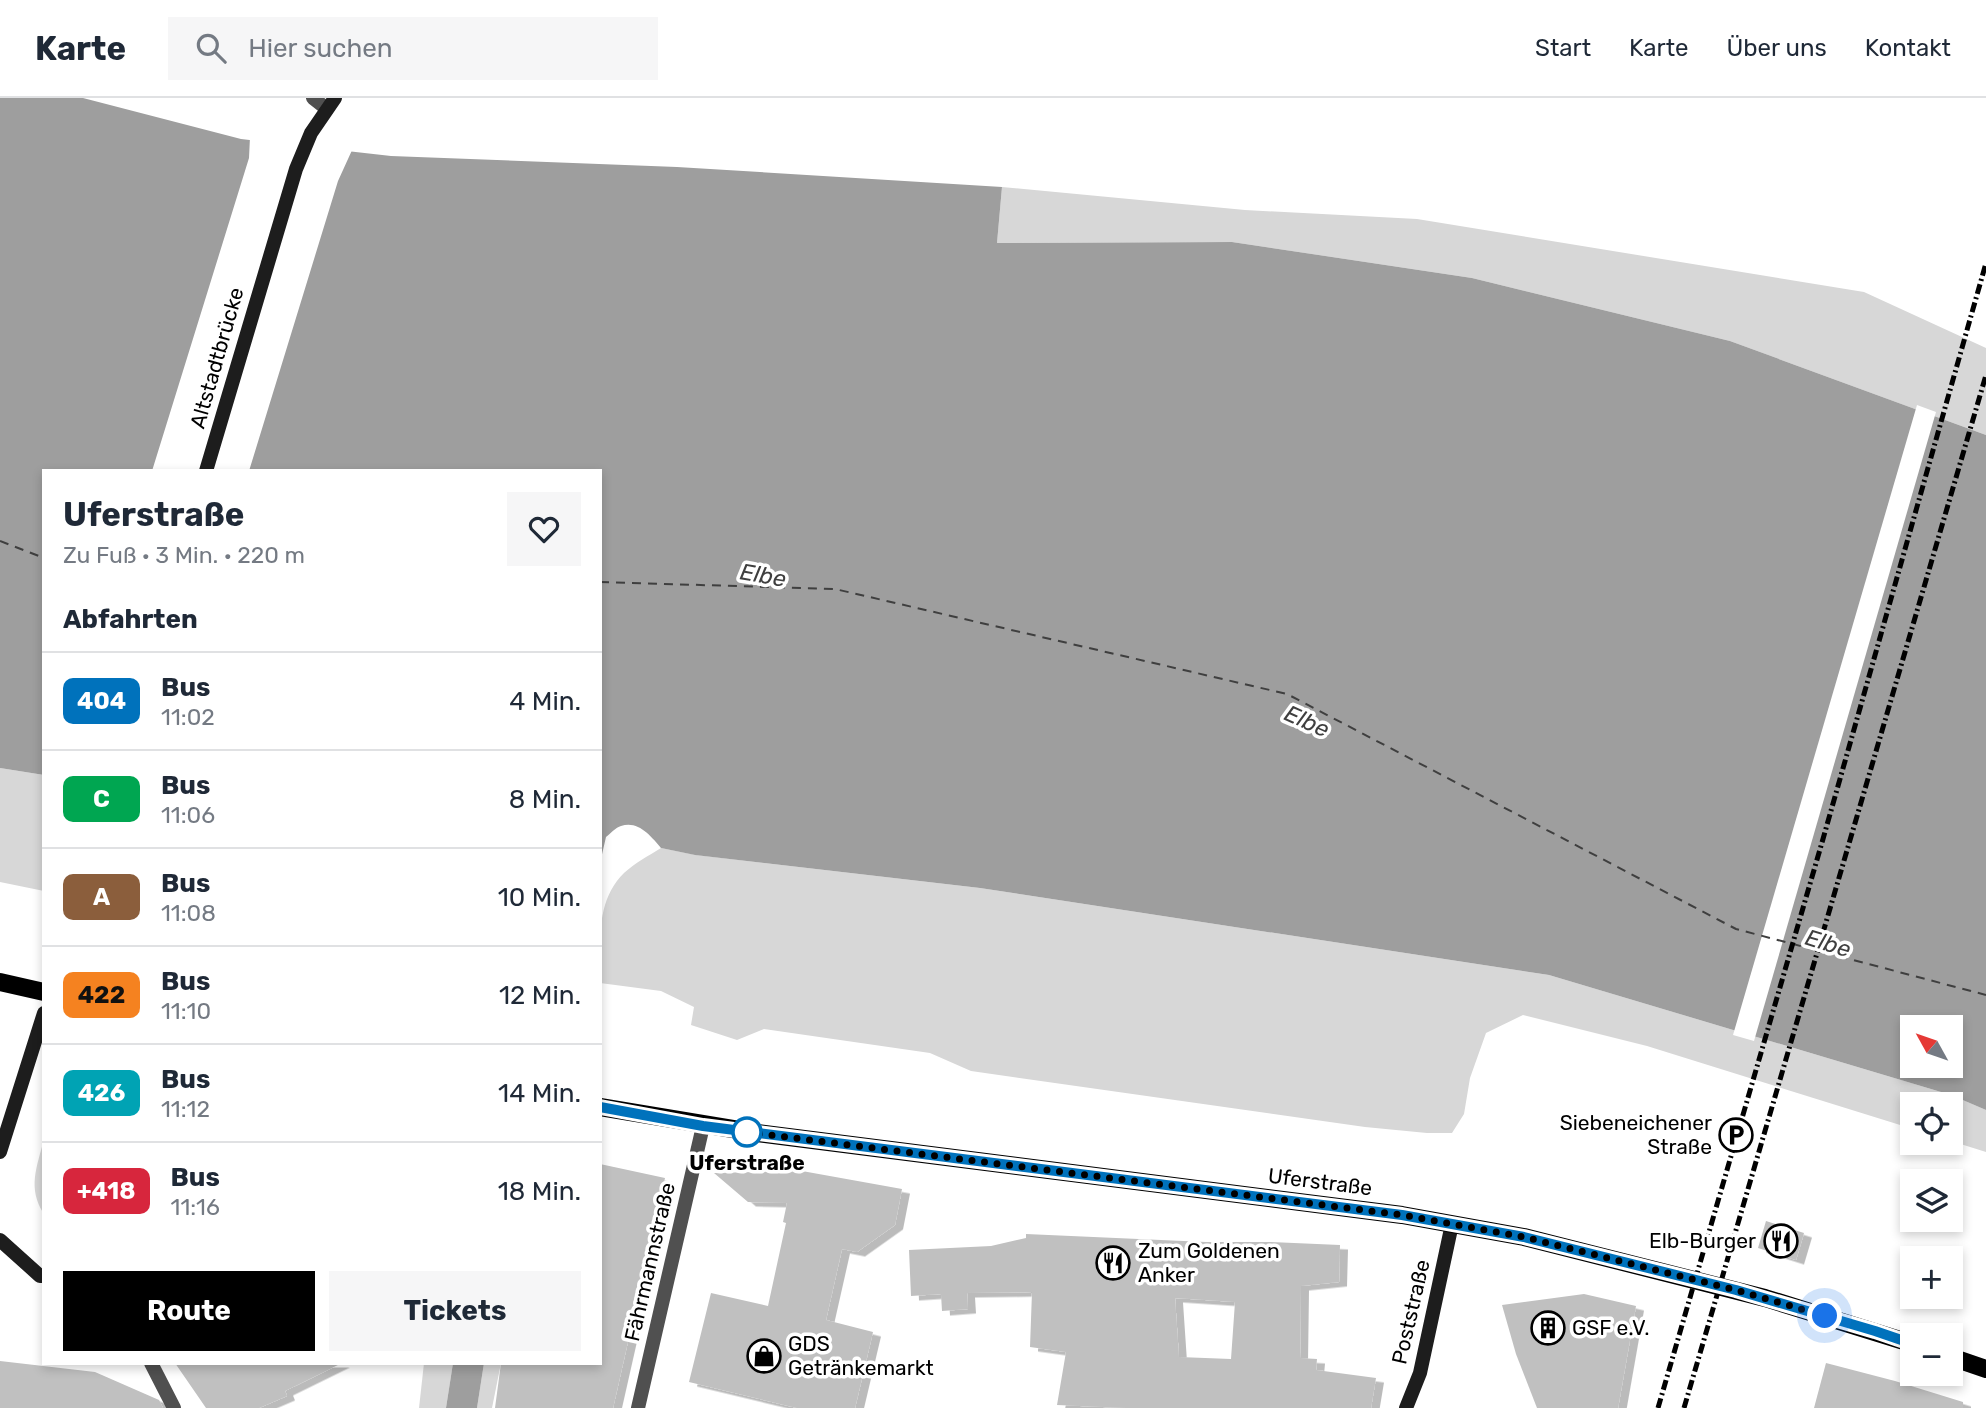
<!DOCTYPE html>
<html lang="de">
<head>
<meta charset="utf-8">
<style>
  :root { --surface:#fff; --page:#f6f6f7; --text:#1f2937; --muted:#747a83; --line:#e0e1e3; --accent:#000 }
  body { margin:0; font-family:Rubik,sans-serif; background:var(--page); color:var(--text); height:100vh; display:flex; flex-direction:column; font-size:26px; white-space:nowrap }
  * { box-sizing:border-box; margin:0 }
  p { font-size:23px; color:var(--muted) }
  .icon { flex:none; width:38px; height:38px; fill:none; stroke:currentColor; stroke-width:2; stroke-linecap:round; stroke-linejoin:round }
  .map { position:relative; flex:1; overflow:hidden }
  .drawer { position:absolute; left:42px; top:371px; width:560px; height:896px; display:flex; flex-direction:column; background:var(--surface); border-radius:0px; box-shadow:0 4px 10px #0003 }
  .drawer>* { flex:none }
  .badge { padding:0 14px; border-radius:10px; font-size:24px; line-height:46px }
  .needle { width:46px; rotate:310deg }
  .fabs { position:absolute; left:1900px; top:917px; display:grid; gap:14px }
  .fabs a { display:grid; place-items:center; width:63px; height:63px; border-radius:0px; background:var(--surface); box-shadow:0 4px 10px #0003; font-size:35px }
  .you { position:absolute; width:35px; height:35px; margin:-18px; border:5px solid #fff; border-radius:50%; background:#1a73e8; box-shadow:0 0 0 10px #1a73e833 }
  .map>.badge { position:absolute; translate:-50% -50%; box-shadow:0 0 0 4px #fff }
  h2 { padding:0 21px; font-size:26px; line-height:63px }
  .round { display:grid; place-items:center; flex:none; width:74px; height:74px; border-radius:0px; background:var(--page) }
  .head { display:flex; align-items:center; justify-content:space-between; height:119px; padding:0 21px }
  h1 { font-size:33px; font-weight:700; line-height:52px }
  .action { display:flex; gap:14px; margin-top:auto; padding:14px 21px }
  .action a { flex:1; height:80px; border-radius:0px; background:var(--accent); color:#fff; font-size:28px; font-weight:700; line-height:80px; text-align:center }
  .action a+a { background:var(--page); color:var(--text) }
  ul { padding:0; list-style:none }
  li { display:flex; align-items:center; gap:21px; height:98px; padding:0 21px; border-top:2px solid var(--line) }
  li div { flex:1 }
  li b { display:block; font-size:26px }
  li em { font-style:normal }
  li .badge { min-width:77px; font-weight:700; text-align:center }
  header { display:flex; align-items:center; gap:42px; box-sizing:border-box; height:98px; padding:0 35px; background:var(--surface); border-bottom:2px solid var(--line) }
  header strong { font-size:33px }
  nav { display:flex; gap:38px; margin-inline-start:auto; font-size:24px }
  .search { width:490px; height:63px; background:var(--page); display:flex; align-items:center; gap:18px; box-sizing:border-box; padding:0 24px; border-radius:0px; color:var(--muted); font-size:26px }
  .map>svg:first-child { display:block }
</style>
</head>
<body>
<header>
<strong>Karte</strong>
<div class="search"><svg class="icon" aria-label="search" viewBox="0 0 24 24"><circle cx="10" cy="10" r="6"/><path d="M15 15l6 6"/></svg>Hier suchen</div>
<nav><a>Start</a><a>Karte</a><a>Über uns</a><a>Kontakt</a></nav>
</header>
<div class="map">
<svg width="1986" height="1310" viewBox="0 0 1986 1310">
  <defs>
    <filter id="shadow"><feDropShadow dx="8" dy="4.5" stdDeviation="0" flood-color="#0004"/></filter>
  </defs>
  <rect width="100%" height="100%" fill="#fff"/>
  <g fill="#d7d7d7">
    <path d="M1002,89L1245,112L1417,121L1864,194L1986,250V337L1730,243L1472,180L1232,144L997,145Z"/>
    <path d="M0,670L44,677V793L0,784Z"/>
    <path d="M661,750L696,757L980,790L1549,877L1951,997L1986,1012V1054L1951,1043V1006H1913V1031L1647,948L1523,917L1486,935L1470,980L1464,1016L1452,1035H1427L1365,1029L971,973L930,955L764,931L737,942L691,927L694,909L661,893L600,885C600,848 595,803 624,775C635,765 648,758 661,750Z"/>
    <path d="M44,1041V1116C27,1090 37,1069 44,1041Z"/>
    <path d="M424,1265H453L446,1310H419Z"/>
    <path d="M484,1265H501L492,1310H477Z"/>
  </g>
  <g fill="#9e9e9e" fill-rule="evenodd">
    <path d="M0,0H83L241,41L391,58L677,69L1002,89L997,145L1232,144L1472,180L1730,243L1986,337V1012L1951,997L1549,877L980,790L695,757L661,750C651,738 638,722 621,728C616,729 610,736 606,739L600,765V373H44V677L0,670ZM1913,929H1951V968H1913Z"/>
    <path d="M453,1265H484L477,1310H446Z"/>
  </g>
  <g fill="#fff">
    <path d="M250,39L353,50L338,83L249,373H152L249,60Z"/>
    <path d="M1917,307L1936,314L1754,943L1733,937Z"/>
  </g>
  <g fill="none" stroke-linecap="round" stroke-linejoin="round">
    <g stroke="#3f3f3f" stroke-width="2" stroke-dasharray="9 7" stroke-linecap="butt">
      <path d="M0,443L44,460"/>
      <path d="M600,484L835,491L1287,596L1736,831L1986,897"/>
    </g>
  </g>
  <g fill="#c0c0c0" fill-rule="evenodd" filter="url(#shadow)">
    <path d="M600,1066L665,1080L613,1310H495L501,1265H600Z"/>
    <path d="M802,1073L902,1091L895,1127L857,1154L842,1151L826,1222L873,1234L855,1310H797L689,1284L711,1195L768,1208L786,1125L783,1124L787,1105L748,1104L714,1075Z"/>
    <path d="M1766,1123L1804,1135L1796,1162L1758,1150Z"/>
    <path d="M1026,1136L1206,1144H1271L1340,1147L1339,1184L1301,1188L1300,1260L1317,1261L1316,1272L1376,1280L1371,1310H1126L1057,1307L1066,1254L1030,1249L1032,1194L967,1195L968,1211L942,1213L941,1196L911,1198L909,1152L991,1148L1026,1140ZM1175,1200L1235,1204L1231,1261L1179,1259Z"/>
    <path d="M1584,1196L1636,1208L1618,1310H1537L1516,1256L1502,1207Z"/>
    <path d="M0,1263L95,1274L159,1302L163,1310H0Z"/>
    <path d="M175,1265H342L285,1293L287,1298L259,1310H206Z"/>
    <path d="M1826,1265L1895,1283L1963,1304V1310H1814Z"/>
  </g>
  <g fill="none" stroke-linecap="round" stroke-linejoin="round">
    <g stroke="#505050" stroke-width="14">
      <path d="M313,0L327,11"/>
      <path d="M638,1310L703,1028"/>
    </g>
    <path stroke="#505050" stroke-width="14" d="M151,1265L174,1310"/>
    <g stroke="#1d1d1d" stroke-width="14">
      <path d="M206,373L296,71L311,35L335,0"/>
      <path d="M0,1054L44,915"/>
      <path d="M0,1142L40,1178H44"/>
      <path d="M1406,1310L1420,1275L1452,1126"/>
    </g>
    <g stroke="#000" stroke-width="18">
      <path d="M0,884L44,894"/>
      <path d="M600,1009L757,1035L1402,1117L1524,1139L1765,1200L1913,1246"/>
      <path d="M1951,1259L1986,1271"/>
    </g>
    <g stroke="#000" stroke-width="5" stroke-dasharray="10 3.5 2 3.5" stroke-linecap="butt">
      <path d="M1658,1310L1823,741L1986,165"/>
      <path d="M1684,1310L1986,277"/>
    </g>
  </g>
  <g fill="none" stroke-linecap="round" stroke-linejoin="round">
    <defs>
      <path id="line" d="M600,1009L703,1028L1402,1117L1524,1139L1736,1192L1875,1233L1913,1246"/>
    </defs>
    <use href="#line" stroke="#fff" stroke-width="16"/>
    <use href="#line" stroke="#0072bc" stroke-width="10"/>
    <path stroke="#000" stroke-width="7" stroke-dasharray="0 12.6" d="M747,1034L1402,1117L1524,1139L1736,1192L1825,1218"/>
  </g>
  <defs>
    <symbol id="parking-ring" viewBox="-11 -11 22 22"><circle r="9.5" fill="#fff" stroke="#000" stroke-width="1.5"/><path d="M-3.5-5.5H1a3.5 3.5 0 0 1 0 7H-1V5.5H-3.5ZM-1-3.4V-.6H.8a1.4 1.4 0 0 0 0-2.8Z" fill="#000"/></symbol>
    <symbol id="restaurant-ring" viewBox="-11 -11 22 22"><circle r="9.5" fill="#fff" stroke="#000" stroke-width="1.5"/><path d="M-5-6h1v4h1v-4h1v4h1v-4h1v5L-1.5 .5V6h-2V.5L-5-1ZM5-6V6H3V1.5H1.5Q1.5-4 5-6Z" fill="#000"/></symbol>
    <symbol id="building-ring" viewBox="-11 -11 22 22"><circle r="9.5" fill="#fff" stroke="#000" stroke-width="1.5"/><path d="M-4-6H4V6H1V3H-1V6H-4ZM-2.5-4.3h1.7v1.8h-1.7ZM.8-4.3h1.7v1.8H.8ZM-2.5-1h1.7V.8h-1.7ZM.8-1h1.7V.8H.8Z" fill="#000"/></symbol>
    <symbol id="shop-ring" viewBox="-11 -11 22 22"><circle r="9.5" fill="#fff" stroke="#000" stroke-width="1.5"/><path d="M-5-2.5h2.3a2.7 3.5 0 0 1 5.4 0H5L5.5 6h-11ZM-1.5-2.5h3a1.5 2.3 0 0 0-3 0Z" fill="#000"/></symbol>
  </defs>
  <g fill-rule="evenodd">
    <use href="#parking-ring" x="1717" y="1018" width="38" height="38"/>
    <use href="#restaurant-ring" x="1762" y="1124" width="38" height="38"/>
    <use href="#restaurant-ring" x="1094" y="1146" width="38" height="38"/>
    <use href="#building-ring" x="1529" y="1211" width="38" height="38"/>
    <use href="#shop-ring" x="745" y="1239" width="38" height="38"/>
  </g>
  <circle fill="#fff" stroke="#0072bc" stroke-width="3.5" cx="747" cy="1034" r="14"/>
  <g text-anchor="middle" stroke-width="7" stroke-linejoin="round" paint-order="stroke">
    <g font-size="21" fill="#000" stroke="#fff">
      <text transform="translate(217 260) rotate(-74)" y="7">Altstadtbrücke</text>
      <text transform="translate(1320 1084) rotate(7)" y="7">Uferstraße</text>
      <text transform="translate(650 1164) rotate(-77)" y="7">Fährmannstraße</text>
      <text transform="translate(1411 1214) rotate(-77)" y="7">Poststraße</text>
    </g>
    <g font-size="21" fill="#000" stroke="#fff" text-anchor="start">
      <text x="1712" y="1032" text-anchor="end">Siebeneichener<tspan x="1712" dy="24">Straße</tspan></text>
      <text x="1756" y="1150" text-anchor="end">Elb-Burger</text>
      <text x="1138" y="1160">Zum Goldenen<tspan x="1138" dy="24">Anker</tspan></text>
      <text x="1572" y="1237">GSF e.V.</text>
      <text x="788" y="1253">GDS<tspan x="788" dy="24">Getränkemarkt</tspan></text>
    </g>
    <g font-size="21" font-weight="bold" fill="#000" stroke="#fff">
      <text x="747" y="1072">Uferstraße</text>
    </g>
    <g font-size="23" font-style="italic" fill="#3f3f3f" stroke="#fff">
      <text transform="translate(763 477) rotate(10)" y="8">Elbe</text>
      <text transform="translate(1307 623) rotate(24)" y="8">Elbe</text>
      <text transform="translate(1828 845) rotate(17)" y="8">Elbe</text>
    </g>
  </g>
</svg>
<div class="fabs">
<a><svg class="needle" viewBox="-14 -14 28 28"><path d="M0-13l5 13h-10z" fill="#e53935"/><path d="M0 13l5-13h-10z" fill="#747a83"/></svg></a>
<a><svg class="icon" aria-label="locate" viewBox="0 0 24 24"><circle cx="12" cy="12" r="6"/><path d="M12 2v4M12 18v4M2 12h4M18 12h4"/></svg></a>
<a><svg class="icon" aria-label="layers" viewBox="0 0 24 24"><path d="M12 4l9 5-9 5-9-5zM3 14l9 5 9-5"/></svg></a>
<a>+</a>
<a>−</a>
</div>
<div class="you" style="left:1825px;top:1218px"></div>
<section class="drawer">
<div class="head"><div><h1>Uferstraße</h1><p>Zu Fuß · 3 Min. · 220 m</p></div><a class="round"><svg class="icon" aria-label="heart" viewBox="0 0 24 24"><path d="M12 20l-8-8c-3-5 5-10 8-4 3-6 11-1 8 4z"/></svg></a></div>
<h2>Abfahrten</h2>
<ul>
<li><span class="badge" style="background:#0072bc;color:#fff">404</span><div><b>Bus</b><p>11:02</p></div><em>4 Min.</em></li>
<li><span class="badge" style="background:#00a651;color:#fff">C</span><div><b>Bus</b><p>11:06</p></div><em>8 Min.</em></li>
<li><span class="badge" style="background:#8b5e3c;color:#fff">A</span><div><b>Bus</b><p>11:08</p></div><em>10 Min.</em></li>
<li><span class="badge" style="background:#f58220;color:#111">422</span><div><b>Bus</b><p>11:10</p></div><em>12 Min.</em></li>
<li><span class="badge" style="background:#00a3b4;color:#fff">426</span><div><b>Bus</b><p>11:12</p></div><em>14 Min.</em></li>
<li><span class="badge" style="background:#d7263d;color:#fff">+418</span><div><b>Bus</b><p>11:16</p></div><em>18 Min.</em></li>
</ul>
<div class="action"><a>Route</a><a>Tickets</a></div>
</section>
</div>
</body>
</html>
